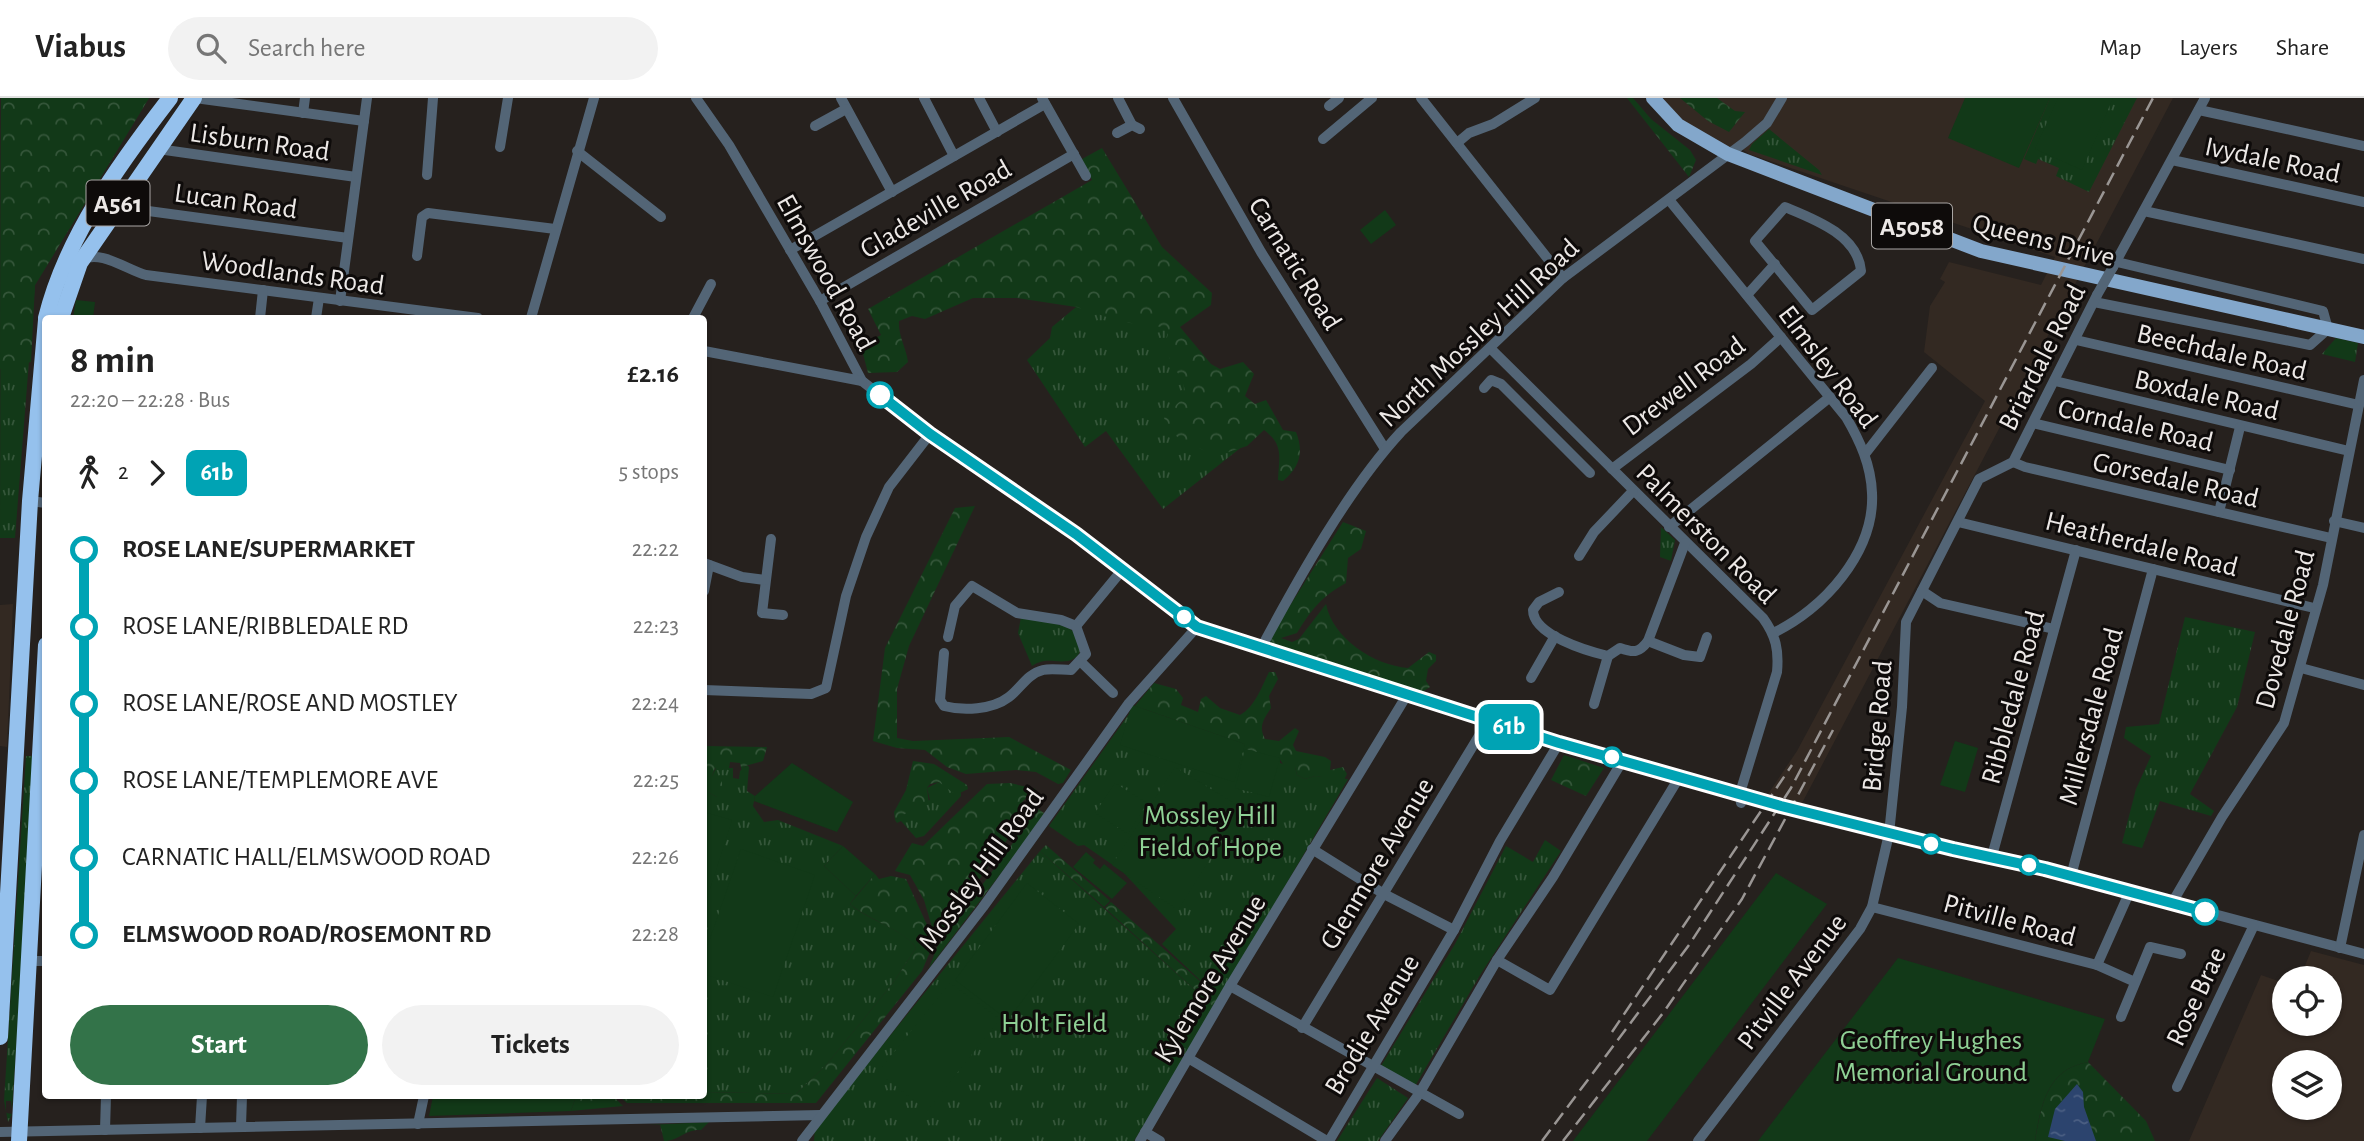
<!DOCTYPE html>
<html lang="en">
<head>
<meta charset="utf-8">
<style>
  :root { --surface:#fff; --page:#f2f2f2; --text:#222; --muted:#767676; --line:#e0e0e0; --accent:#337349 }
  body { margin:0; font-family:"Alegreya Sans",sans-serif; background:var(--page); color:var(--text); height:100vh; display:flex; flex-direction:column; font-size:26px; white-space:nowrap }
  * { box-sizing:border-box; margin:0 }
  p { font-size:23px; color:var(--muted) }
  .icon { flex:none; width:38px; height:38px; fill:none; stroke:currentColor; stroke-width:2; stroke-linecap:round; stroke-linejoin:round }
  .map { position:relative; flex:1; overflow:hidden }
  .details { position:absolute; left:42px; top:217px; width:665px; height:784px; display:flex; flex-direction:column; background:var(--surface); border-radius:7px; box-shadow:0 2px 5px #0004 }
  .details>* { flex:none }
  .badge { padding:0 14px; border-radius:10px; font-size:24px; line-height:46px }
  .tools { position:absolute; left:2272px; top:868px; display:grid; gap:14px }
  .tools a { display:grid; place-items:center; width:70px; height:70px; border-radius:50%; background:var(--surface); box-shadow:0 2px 5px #0004; font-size:35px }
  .map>.badge { position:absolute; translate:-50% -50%; box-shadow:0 0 0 4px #fff }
  .legs { display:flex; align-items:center; gap:10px; height:77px; padding:0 28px; font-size:23px }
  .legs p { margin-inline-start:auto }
  .summary { display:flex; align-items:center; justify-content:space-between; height:119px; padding:0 28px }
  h1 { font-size:38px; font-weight:600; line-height:52px }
  .primary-button { display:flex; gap:14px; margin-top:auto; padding:14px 28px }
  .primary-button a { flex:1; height:80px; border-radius:42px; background:var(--accent); color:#fff; font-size:28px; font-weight:600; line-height:80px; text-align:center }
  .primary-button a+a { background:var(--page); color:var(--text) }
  ul { padding:0 28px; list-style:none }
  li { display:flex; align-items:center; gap:24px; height:77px; font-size:26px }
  li i { display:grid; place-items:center; width:10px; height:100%; margin:0 9px; background:currentColor }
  li i::after { content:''; width:18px; height:18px; margin:-9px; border:5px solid; border-radius:50%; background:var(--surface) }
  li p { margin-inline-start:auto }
  li:first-child i { background:linear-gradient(#0000 50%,currentColor 0) }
  li:last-child i { background:linear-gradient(currentColor 50%,#0000 0) }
  header { display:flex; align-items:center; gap:42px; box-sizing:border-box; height:98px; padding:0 35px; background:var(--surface); border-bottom:2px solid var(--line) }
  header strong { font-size:33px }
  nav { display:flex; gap:38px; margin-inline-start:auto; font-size:24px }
  .search { width:490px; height:63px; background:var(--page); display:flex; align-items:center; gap:18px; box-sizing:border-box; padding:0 24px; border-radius:38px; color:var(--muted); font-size:26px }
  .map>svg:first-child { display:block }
</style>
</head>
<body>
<header>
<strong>Viabus</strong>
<div class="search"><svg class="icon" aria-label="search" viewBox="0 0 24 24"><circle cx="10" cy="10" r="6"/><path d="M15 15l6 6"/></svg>Search here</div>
<nav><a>Map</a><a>Layers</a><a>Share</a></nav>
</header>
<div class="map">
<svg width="2364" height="1043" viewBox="0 0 2364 1043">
  <defs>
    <pattern id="grass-tufts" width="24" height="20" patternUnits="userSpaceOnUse" patternTransform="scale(1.75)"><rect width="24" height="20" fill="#123918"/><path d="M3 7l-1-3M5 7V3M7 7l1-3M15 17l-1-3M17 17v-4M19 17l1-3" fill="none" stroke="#35563a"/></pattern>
    <pattern id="forest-crowns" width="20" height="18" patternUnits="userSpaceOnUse" patternTransform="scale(1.75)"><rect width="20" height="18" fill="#123918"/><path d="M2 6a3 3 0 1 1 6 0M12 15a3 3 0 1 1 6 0" fill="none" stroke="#35563a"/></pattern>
    <pattern id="water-ripples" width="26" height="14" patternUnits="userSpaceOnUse" patternTransform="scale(1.75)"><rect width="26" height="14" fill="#2c446e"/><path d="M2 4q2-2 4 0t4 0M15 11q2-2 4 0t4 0" fill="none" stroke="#4b5f83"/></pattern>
  </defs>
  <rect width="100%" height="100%" fill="#26211e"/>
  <g fill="#332922" fill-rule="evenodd">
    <path d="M1653,0H2173L1801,707L1768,696L1797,653L1985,303L1924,254L1930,208L1945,184L1940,181L1949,164L2041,187L2055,159L1749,56L1739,49L1728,56Z"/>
    <path d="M13,506L7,649L0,648V507Z"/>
    <path d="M2311,853L2364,867V1043H2189L2261,877L2284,885V926H2329V880H2300ZM2284,964H2329V1010H2284Z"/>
  </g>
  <g fill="url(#grass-tufts)">
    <path d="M1,0H149L35,187L15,440H0Z"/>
    <path d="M2050,0H2137L2089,94L2056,78L2059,70L2038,61L2036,66L2024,61Z"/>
    <path d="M1769,31L1819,72L1822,77L1749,52L1752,46Z"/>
    <path d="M1076,209L1166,219L1248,344L1163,411L1106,333L1085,349L1027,262L1050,240L1052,229Z"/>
    <path d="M2336,240L2358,245L2355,264L2322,256Z"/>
    <path d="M1661,429L1675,442L1671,463L1660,459Z"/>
    <path d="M1021,519C1037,523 1088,524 1080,553C1079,558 1073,562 1068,563C1053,565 1046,559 1032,568L1018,535Z"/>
    <path d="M2185,519L2255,534L2237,609L2190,696L2214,713L2211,718L2160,703L2142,750L2122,745L2136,691L2151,658L2124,640L2126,629L2159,626Z"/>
    <path d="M1132,607L1280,660V665L1295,669L1297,677L1305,681L1315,678L1348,681L1219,900L1162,846L1176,831L1123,774L1084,747L1078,748L1049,728L1129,616Z"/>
    <path d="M26,658H36L12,1011L11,1003H6V1015L12,1016L8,1024L4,1003Z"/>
    <path d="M747,667L749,669L747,693L755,698L753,708L764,724L778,722L843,748L824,768L856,798L850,806C867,822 906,832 916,850L893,885L827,966L796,996L704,994V692L717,699L712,678L716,670H733V680L739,681L740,673Z"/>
    <path d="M939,684L961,695V698L924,738L916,740L901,723L897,725L895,722L912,711L916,705L930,702L927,690Z"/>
    <path d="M1545,742L1561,753L1480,877L1415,988L1381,968L1455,846L1506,748L1533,764Z"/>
    <path d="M1040,753L1215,910L1134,1043H814L815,1030Z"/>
    <path d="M1377,980L1408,1000L1378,1043H1337Z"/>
  </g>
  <g fill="url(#forest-crowns)">
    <path d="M1,0H149L35,187L31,264L0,271Z"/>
    <path d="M1627,0H1633L1651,21L1690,52L1696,62L1689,79Z"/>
    <path d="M1680,0H1717L1735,13L1745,14L1729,34L1708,23Z"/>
    <path d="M1102,50L1162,149L1212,195L1211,207L1180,229L1211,266L1220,271L1243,264L1254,276L1245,298L1255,306L1266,302L1283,332L1296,334C1304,354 1300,369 1283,383L1278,382C1279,359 1284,347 1264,332L1247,348L1216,358L1180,341L1170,333L1164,320C1169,312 1179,306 1183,299C1192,281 1159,264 1168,236L1162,229L1122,224L1076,209L1017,200H973L925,221L912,218L899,223C898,238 906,249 908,264L897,274L868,275L861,248L881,237L868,211L1092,82L1082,61Z"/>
    <path d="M975,408L909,548L897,591V640L913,643L1009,639L1071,672L1063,685L1058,686L1036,674L1016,672L966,676L947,669L925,652L897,650L873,643L885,550L955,410Z"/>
    <path d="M1343,424L1366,433L1361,451L1348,460L1346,485C1322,498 1311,512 1297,535L1281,540L1292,544L1299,541L1326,506C1333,541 1374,567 1408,570L1429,554L1436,557V563L1428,571L1426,583L1430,589L1405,605L1272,548L1271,545L1265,547Z"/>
    <path d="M1269,574H1275L1278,581L1269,598L1271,610C1264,621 1258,628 1265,641L1279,643L1295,630L1299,633L1293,647L1296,653L1325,659L1331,663L1330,672L1343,669L1347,676L1344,682L1315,678L1305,681L1297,677L1295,669H1285L1279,660L1245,651L1244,646L1135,608L1154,585L1176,591L1183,600L1181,607L1198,614L1201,601L1206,598L1220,610L1240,617C1255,609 1262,588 1269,574Z"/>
    <path d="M704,648L763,649H767L763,663L745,668L742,673L740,665L730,664L729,670L720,673L715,670L712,678L722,683V691L717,699L704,692Z"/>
    <path d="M1564,657L1604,670L1586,698L1551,682Z"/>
    <path d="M913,663L934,666L967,687L968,691L956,697L939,684L930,686L927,690L929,706L916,705L913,711L895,722L894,714L906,692Z"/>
    <path d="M1010,685L1036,691L1023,703L1007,742L936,843L924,802L910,777L895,773L912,745L923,748L987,686Z"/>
    <path d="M1029,705L1044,715L1036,729L929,870L937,849L1015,742Z"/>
    <path d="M1046,747L1110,803L1104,809L1040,753Z"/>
    <path d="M875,776L879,781L891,778L906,781L928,829L932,849L922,873L816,1005H627L619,998H704V994L796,996L827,966L893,885L916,850C906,833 867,821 850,806Z"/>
    <path d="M1111,804L1219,900L1215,910L1105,810Z"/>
    <path d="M2088,964L2146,1023L2155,1043H2035C2041,1007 2047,971 2088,964Z"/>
    <path d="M576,998H613L623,1008L571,1013Z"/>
    <path d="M709,1024L701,1032C685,1031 679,1043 664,1043L660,1026L649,1027Z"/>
  </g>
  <g fill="#123918">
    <path d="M1965,0H2050L2019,70L1948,40Z"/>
    <path d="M2058,0H2113L2082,72L2035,51Z"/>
    <path d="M1385,112L1396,127L1371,146L1360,132Z"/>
    <path d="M76,202L95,204L93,220H73Z"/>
    <path d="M1132,607L1245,646L1234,684L1120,647Z"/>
    <path d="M1955,643L1978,650L1965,694L1940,687Z"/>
    <path d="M1245,651L1280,660L1269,699L1235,690Z"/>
    <path d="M792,665L853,704L837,734L754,703L755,698Z"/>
    <path d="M1175,669L1242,710L1178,812L1112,767Z"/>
    <path d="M1115,685L1147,705L1128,736L1095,715Z"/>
    <path d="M704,714L732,722L704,810Z"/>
    <path d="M843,748L875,776L856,798L824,768Z"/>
    <path d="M741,751L815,777L773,899L704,876V858Z"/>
    <path d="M1086,754L1095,762L1093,765L1100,771L1104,766L1127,785L1112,801L1073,769Z"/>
    <path d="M1776,775L1827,806L1647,1043H1573Z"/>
    <path d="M1027,785L1079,826L1008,922L955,882Z"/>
    <path d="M1898,860L2105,921L2088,964C2047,971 2041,1007 2035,1043H1758Z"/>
    <path d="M950,885L1000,921L927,1013L878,974Z"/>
    <path d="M433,998H576L571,1013L429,1018Z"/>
  </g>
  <path fill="url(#water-ripples)" d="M2077,986L2083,994L2084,1009L2096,1043H2065L2048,1039L2055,1011Z"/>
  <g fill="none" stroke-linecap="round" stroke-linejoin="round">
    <g stroke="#536576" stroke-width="10">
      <path d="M195,0L364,23"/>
      <path d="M696,0L729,47L820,203L862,283L930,336L1076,436L1197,529L1488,623L1755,700"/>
      <path d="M841,0L892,94"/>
      <path d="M924,0L954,58"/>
      <path d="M979,0L997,34"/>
      <path d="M1042,0L1086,78"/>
      <path d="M1118,0L1132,27"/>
      <path d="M1173,0L1261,154L1385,351"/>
      <path d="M1421,0L1563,180"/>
      <path d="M1329,8L1339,0"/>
      <path d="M2199,12L2364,48"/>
      <path d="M303,15L305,0"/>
      <path d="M815,28L846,11"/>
      <path d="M1117,35L1132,27L1140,31"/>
      <path d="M1323,41L1372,0"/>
      <path d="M1457,45L1469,35L1493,26L1535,0"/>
      <path d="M500,49L508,0"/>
      <path d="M158,51L356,79"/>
      <path d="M577,53L661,119"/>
      <path d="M2172,62L2364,104"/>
      <path d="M427,77L433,0"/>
      <path d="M1670,103L1846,319C1860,343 1871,367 1872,395C1875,454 1823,512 1773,535"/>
      <path d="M118,106L126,110L348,140"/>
      <path d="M1785,109C1814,121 1858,137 1861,173L1812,212L1755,143Z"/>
      <path d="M2144,113L2364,161"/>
      <path d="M790,152L1045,6"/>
      <path d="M417,158L422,119L428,115L555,131"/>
      <path d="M82,162C100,151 127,172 146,177L478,220"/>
      <path d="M2113,169L2205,0"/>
      <path d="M1747,197L1775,166"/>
      <path d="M340,203L367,0"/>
      <path d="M820,203L1074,56"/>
      <path d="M2094,204L2310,247L2328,231L2323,213L2117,164"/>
      <path d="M260,220L263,192"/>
      <path d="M316,220L319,200"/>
      <path d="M531,220L594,0"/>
      <path d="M693,220L711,186"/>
      <path d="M2076,242L2359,307"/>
      <path d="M1490,250L1763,520C1776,538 1779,552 1777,574L1740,695L1741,705"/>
      <path d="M704,253L862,283"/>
      <path d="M2055,283L2349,353"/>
      <path d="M1484,290L1491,282L1501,286L1590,375"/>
      <path d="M2033,325L2230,372"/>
      <path d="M1865,356L1932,270"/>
      <path d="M2013,364L2025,369L2331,440"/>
      <path d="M1612,371L1751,266L1781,239"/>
      <path d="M30,403L46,405"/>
      <path d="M2219,414L2240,329"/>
      <path d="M2334,423L2364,430"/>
      <path d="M1958,424L2314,510"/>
      <path d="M1669,429L1830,299"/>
      <path d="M771,441L762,515L783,517"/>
      <path d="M1579,458L1594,434L1633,393"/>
      <path d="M704,465L742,479L765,482"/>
      <path d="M704,493L709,467"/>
      <path d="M1922,493L1940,505L2054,531"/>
      <path d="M1559,494L1539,504L1533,512C1533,537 1587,553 1608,558L1620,550C1634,555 1639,555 1648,543L1685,445"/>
      <path d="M1076,528L1123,471"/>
      <path d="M1648,543L1684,557L1700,559L1707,539"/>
      <path d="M1260,552C1297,483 1348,391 1401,334L1563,180L1745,44L1767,25L1782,0"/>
      <path d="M944,555L940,602L944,608C963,613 992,612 1009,599C1021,590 1027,576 1043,572C1051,570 1062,572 1071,572L1086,556L1076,528L1061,522L1017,515L972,488L955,508L948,539"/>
      <path d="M1081,564L1113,595"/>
      <path d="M2301,570L2364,587"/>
      <path d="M1531,580L1555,538"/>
      <path d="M704,592L811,596L826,590L846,498L866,439L889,389L930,336"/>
      <path d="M1594,606L1608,558"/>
      <path d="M1807,715L2071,778L2364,856"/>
      <path d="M1312,751L1384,796L1454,832"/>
      <path d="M1992,758L2076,452"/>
      <path d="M2071,778L2153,471"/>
      <path d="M2172,805L2222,719L2284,625L2323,487L2364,282"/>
      <path d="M1872,809L2097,867L2130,793"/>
      <path d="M2340,850L2364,737"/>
      <path d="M1497,862L1550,892L1680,678"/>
      <path d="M27,863H46"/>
      <path d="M2097,867L2135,884"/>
      <path d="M1230,888L1459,1016"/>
      <path d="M2121,919L2150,849L2181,856"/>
      <path d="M1302,930L1488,623"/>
      <path d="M1188,960L1327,1043"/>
      <path d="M2177,989L2254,827"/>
      <path d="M418,1026L424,998"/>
      <path d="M241,1028L242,998"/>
      <path d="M200,1030L202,998"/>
      <path d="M105,1032L106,998"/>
      <path d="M0,1034L821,1017"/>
      <path d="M1145,1034L1160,1043"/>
      <path d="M802,1043L983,809L1129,605L1197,529"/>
      <path d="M1140,1043L1230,888L1407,597"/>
      <path d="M1329,1043L1454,832L1500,743L1559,645"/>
      <path d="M1385,1043L1419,996L1497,862L1553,779L1623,662"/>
      <path d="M1698,1043L1860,831L1872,809L1889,736L1902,609L1906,524L1979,381L2013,364L2097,197"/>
    </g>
    <path stroke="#83a7cb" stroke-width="14" d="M1653,0L1678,27L1728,56L1981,153L2364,239"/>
    <g stroke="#95c1ed" stroke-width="16">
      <path d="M46,220C66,139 119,66 170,0"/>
      <path d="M61,220L80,165L194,0"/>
      <path d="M0,939L30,403L46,222"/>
      <path d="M19,1043L46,547"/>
    </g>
    <g stroke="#9a9694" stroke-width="2.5" stroke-dasharray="14 7" stroke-linecap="butt">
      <path d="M1612,934L1792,667"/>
      <path d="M1542,1043L1689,847L1791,690L2153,0"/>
      <path d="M1563,1043L1663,915L1742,801L1833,632"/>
    </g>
    <g stroke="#536576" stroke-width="10">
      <path d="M2097,197L2113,169"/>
      <path d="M1755,700L1807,715"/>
    </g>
  </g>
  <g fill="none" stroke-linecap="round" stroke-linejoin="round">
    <defs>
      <path id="line-1" d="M880,297L930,336L1076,436L1197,529L1559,645L1781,708L1953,751L2045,771L2205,814"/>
    </defs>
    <use href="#line-1" stroke="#fff" stroke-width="16"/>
    <use href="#line-1" stroke="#00a3b4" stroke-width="10"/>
  </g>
  <g fill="#fff" stroke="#00a3b4" stroke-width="3.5">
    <circle cx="880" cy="297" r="12"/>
    <circle cx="1184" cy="519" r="9"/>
    <circle cx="1612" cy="659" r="9"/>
    <circle cx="1931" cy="746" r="9"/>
    <circle cx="2029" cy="767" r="9"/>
    <circle cx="2205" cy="814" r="12"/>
  </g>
  <g text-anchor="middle" stroke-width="6" stroke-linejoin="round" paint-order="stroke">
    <g fill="#0e0b0a" stroke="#a9a6a4" stroke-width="2">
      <rect x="86.5" y="82.5" width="63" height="45" rx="5"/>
      <rect x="1872" y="105.5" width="80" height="45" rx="5"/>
    </g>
    <g font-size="26" font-weight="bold" fill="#ece8e6">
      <text x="118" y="114">A561</text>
      <text x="1912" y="137">A5058</text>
    </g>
    <g font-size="28" fill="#ece8e6" stroke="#0e0b0a">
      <text transform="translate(260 43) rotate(8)" y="10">Lisburn Road</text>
      <text transform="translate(2273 61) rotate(12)" y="10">Ivydale Road</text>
      <text transform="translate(236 102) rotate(8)" y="10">Lucan Road</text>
      <text transform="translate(935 110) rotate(-30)" y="10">Gladeville Road</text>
      <text transform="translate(2044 141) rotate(14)" y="10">Queens Drive</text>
      <text transform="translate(1296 165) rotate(58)" y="10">Carnatic Road</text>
      <text transform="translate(293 174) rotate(8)" y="10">Woodlands Road</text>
      <text transform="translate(827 174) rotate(61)" y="10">Elmswood Road</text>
      <text transform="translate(1478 234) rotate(-43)" y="10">North Mossley Hill Road</text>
      <text transform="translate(2222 253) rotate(13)" y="10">Beechdale Road</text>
      <text transform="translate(2041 259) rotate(-63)" y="10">Briardale Road</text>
      <text transform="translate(1829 268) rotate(53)" y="10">Elmsley Road</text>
      <text transform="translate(1683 287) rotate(-37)" y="10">Drewell Road</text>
      <text transform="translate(2207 296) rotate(13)" y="10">Boxdale Road</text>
      <text transform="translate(2136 326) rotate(13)" y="10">Corndale Road</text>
      <text transform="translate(2176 381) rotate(13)" y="10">Gorsedale Road</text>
      <text transform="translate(1707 435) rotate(45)" y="10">Palmerston Road</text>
      <text transform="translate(2142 445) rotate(14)" y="10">Heatherdale Road</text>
      <text transform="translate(2284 531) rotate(-75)" y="10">Dovedale Road</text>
      <text transform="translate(2012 599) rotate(-75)" y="10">Ribbledale Road</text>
      <text transform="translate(2090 618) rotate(-75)" y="10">Millersdale Road</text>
      <text transform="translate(1876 628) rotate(-85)" y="10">Bridge Road</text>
      <text transform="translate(1376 765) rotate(-59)" y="10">Glenmore Avenue</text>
      <text transform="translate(980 771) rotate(-54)" y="10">Mossley Hill Road</text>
      <text transform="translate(2010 821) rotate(15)" y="10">Pitville Road</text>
      <text transform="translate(1209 880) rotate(-59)" y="10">Kylemore Avenue</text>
      <text transform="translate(1791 883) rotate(-53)" y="10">Pitville Avenue</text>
      <text transform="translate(2195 898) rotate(-65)" y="10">Rose Brae</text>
      <text transform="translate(1371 926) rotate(-59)" y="10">Brodie Avenue</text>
    </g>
    <g font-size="28" fill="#8fd195" stroke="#0e0b0a">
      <text x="1210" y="726">Mossley Hill<tspan x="1210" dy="32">Field of Hope</tspan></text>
      <text x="1054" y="934">Holt Field</text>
      <text x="1931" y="951">Geoffrey Hughes<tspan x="1931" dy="32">Memorial Ground</tspan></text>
    </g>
  </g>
</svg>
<div class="tools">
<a><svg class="icon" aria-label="locate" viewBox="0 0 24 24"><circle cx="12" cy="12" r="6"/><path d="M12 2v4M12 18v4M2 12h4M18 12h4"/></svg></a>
<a><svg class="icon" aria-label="layers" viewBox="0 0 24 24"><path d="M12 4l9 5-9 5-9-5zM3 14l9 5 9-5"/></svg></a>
</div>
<b class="badge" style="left:1509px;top:629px;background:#00a3b4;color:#fff">61b</b>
<section class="details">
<div class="summary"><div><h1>8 min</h1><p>22:20 – 22:28 · Bus</p></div><b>£2.16</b></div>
<div class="legs"><svg class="icon" aria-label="walk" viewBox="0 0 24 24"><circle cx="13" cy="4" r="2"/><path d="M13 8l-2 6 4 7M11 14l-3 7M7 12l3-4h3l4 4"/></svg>2<svg class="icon" aria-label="forward" viewBox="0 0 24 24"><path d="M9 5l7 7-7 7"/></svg><b class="badge" style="background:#00a3b4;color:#fff">61b</b><p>5 stops</p></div>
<ul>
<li><i style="color:#00a3b4"></i><b>ROSE LANE/SUPERMARKET</b><p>22:22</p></li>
<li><i style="color:#00a3b4"></i><span>ROSE LANE/RIBBLEDALE RD</span><p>22:23</p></li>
<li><i style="color:#00a3b4"></i><span>ROSE LANE/ROSE AND MOSTLEY</span><p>22:24</p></li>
<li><i style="color:#00a3b4"></i><span>ROSE LANE/TEMPLEMORE AVE</span><p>22:25</p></li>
<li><i style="color:#00a3b4"></i><span>CARNATIC HALL/ELMSWOOD ROAD</span><p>22:26</p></li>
<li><i style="color:#00a3b4"></i><b>ELMSWOOD ROAD/ROSEMONT RD</b><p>22:28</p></li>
</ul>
<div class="primary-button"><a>Start</a><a>Tickets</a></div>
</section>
</div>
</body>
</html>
